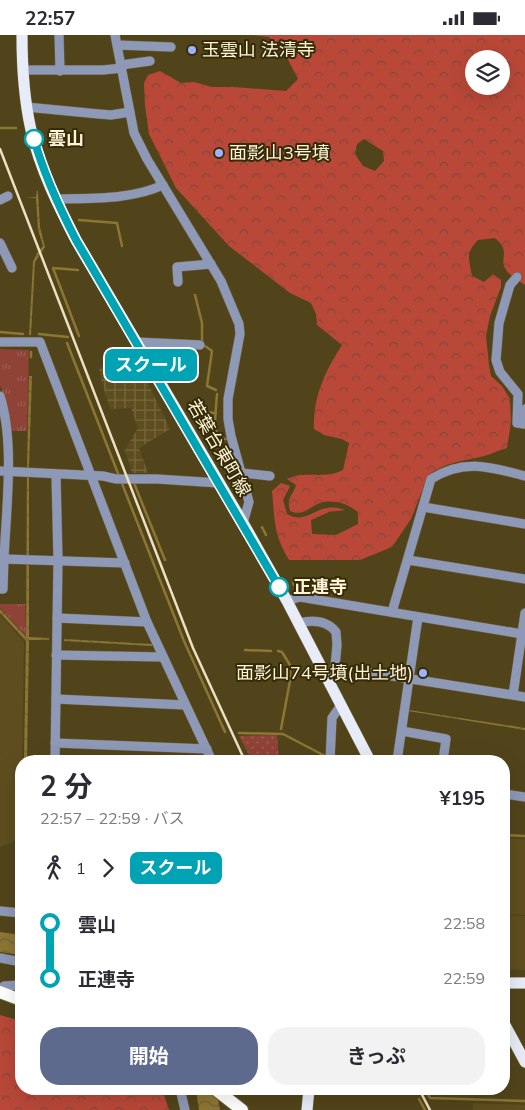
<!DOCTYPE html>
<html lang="ja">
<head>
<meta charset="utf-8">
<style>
  :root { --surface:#fff; --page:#f2f2f3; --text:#2b2b33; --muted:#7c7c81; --accent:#5e698e }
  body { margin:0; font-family:Mulish,"Noto Sans JP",sans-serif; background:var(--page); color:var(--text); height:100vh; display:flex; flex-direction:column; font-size:19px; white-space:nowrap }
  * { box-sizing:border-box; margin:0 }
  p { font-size:16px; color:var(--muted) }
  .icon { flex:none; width:28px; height:28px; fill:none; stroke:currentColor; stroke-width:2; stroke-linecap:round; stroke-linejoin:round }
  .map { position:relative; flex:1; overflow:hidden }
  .sheet { position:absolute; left:15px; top:720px; width:495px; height:340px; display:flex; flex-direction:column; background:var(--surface); border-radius:20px; box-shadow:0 5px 20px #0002 }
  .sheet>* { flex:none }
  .badge { padding:0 10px; border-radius:8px; font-size:18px; line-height:32px }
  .tools { position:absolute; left:465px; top:15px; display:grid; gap:10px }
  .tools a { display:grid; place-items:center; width:45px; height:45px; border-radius:50%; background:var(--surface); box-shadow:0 5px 20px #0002; font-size:25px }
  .map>.badge { position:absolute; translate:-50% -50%; box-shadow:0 0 0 2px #fff }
  .legs { display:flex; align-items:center; gap:8px; height:55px; padding:0 25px; font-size:16px }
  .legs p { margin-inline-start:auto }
  .head { display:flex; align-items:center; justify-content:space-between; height:85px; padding:0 25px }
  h1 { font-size:28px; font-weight:700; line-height:38px }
  .button { display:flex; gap:10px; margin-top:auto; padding:10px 25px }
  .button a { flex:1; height:58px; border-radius:20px; background:var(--accent); color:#fff; font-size:20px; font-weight:700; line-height:58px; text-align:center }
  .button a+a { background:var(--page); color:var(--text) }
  ul { padding:0 25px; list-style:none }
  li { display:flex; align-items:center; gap:18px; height:55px; font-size:19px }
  li i { display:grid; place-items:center; width:8px; height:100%; margin:0 6px; background:currentColor }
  li i::after { content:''; width:12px; height:12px; margin:-6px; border:4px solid; border-radius:50%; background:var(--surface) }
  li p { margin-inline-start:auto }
  li:first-child i { background:linear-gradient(#0000 50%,currentColor 0) }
  li:last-child i { background:linear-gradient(currentColor 50%,#0000 0) }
  .status { display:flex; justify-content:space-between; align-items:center; height:35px; padding:0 25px; background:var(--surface); direction:ltr }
  .status svg { height:14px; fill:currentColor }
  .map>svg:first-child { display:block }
</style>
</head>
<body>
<div class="status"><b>22:57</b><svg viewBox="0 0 49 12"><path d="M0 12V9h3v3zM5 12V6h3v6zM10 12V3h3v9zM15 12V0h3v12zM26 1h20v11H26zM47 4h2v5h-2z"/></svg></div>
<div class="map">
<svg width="525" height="1075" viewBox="0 0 525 1075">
  <defs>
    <pattern id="industrial-grid" width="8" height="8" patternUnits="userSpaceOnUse" patternTransform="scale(1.25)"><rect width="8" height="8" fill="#5e4e1f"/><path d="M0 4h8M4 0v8" fill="none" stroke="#76683f"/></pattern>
    <pattern id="grass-dots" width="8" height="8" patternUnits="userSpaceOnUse" patternTransform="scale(1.25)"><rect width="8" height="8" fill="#8f4236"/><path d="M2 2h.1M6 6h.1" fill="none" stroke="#a05e52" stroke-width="1.8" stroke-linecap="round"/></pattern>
    <pattern id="forest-crowns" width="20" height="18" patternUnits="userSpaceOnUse" patternTransform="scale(1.25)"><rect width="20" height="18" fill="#b94838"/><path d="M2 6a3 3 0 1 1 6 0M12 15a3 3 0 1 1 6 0" fill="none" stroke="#82483c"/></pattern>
    <pattern id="park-tufts" width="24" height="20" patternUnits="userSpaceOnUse" patternTransform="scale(1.25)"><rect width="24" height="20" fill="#8f4236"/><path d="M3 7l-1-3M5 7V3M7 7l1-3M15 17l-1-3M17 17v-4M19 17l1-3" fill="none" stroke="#a05e52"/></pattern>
    <pattern id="water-waves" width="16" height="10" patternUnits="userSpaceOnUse" patternTransform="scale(1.25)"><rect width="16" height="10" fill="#8d7634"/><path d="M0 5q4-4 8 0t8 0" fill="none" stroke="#706239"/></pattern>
  </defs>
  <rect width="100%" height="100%" fill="#52441a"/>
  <g fill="#5e4e1f">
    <path d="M0,580L24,607L21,799L12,807L0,812Z"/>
    <path d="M504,803L525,804V880L504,879Z"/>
    <path d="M504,880L525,881V935L504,934Z"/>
    <path d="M473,1068L525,1070V1075H473Z"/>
  </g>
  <path fill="url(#industrial-grid)" d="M127,319L140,332L170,394L139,413L148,438H132L125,415L138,393L131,373L110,374L101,344L99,333L108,329L110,321Z"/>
  <path fill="url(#grass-dots)" d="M277,700L279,726H252L239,701Z"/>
  <g fill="url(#forest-crowns)" fill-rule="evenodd">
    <path d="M251,0H525V250C519,246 510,241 506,235C498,223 512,217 495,203L478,205C465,218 469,224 472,241L484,247L493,239L501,245V252L490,281L486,301L489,330L491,341L502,351L510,364L511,387L507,413C499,415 492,419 484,421C465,426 443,427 428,441L411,484L392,512L360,525H289C273,498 275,486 272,456L281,448L290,451L283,465L287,479C309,492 317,464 345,475L329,477L311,485L312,499L336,500L358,489V478C350,469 333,464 320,468C309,472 303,482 290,476C286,462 293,461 296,450L287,444C304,435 325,445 343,435L349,408L342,404L324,400L314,394C313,361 325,337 342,310L317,290L316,279L311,268L290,258L229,211L176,153L149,99L145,71L144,48L148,40L160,36L181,48L194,47L212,52H233L286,56L298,44L286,21L269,2ZM474,24H501V51H474ZM364,104L383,116L384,126L375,136L363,131L355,119L357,109Z"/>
    <path d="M0,980L21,986V1054H162L169,1075H0Z"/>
  </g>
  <g fill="url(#park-tufts)">
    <path d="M0,314L29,315L27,396H10L8,371L0,350Z"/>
    <path d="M0,569H25L26,601L0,573Z"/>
  </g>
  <g fill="url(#water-waves)">
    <path d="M37,155L38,157L40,192L45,212L35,227L31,300H29L33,227L37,218L43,211L38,195L36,163L26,162H36Z"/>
    <path d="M29,341H32L29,432V602L49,603V605H29L27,726H24L26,606L0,578V574L26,602L27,432Z"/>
    <path d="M64,604L152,609V611L64,606Z"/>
    <path d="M409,675L525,693V695L408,676Z"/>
    <path d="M0,897L21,900V920L0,917Z"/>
    <path d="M196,1054H216L220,1075H199Z"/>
  </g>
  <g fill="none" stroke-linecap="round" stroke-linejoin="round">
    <g stroke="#8d7634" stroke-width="2.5">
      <path d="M0,93H16"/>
      <path d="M79,185L117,188L122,211"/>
      <path d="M78,235L53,233L79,301"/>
      <path d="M195,260L202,288V308"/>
      <path d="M0,297L23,299"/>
      <path d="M39,299L68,302"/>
      <path d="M67,308L119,441"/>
      <path d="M201,308L212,316L207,351L216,355"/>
      <path d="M31,322V317"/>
      <path d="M217,359L215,385L217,404H226"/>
      <path d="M193,376L216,378"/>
      <path d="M121,446L184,606L225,697"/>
      <path d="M134,448L165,525"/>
      <path d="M262,492L266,500"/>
      <path d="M293,547L294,550"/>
      <path d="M245,615L271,616"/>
      <path d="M278,616L282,617L290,630V646L281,694"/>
      <path d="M239,698L283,699L327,722"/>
      <path d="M335,723L345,726"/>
      <path d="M504,800L525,801"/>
      <path d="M425,1054L430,1063L525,1066"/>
      <path d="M419,1064L425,1075"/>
    </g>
    <defs>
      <g id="minor">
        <path d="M59,0L60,36"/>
        <path d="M115,0L134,98L147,124L221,246L239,289L240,299L228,364V384L231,401L249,467L243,488"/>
        <path d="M117,10L171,12"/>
        <path d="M121,30L150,26"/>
        <path d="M22,35H103L122,33"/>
        <path d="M26,72L99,79L111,80L130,77"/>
        <path d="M55,164C90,163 131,165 163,150"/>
        <path d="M0,165L8,161"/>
        <path d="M0,208L12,233"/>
        <path d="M517,242L510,250L499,288L496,325L500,337L518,359L517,388L525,389"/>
        <path d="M178,247L177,232L211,229"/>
        <path d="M0,307H40L147,587L212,726"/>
        <path d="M137,307L200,310"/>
        <path d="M0,361C15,407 6,475 4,524L125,528"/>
        <path d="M523,389L525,374"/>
        <path d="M0,436L103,441L116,444H157L219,448"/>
        <path d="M242,438L270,441"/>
        <path d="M423,472L525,489"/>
        <path d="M408,525L525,544"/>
        <path d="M0,554H3L4,524"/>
        <path d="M287,566L300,562L522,599"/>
        <path d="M392,577L431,444C464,423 491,432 525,441"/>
        <path d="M57,583L147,587"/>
        <path d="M298,588C311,585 327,585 336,597L337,610L335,631L327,643"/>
        <path d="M56,620L163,622"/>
        <path d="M367,637L525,662"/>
        <path d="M513,660L525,578"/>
        <path d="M56,664L185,670"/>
        <path d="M402,696L446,704L443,726"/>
        <path d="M55,708L207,714"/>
        <path d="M55,726L58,525L56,440"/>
        <path d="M330,726L332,683L341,670"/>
        <path d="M397,726L418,582"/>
        <path d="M504,759L525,762"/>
        <path d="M0,876L21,878"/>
        <path d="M0,923L21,927"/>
        <path d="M4,951L21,950"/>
        <path d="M180,1054L185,1075"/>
      </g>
      <g id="major">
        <path d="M22,0C22,32 24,64 31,95C40,134 58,170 76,205L246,493L287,566L370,726"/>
        <path d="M504,948H525"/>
        <path d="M504,988L525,1027"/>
        <path d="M307,1075L309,1054"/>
      </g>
      <g id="highway">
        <path d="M0,957L21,965"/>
        <path d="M215,1054L242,1075"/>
      </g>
    </defs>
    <use href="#minor" stroke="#71643c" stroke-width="10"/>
    <use href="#major" stroke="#71643c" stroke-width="12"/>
    <use href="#highway" stroke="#71643c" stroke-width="14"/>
    <use href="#minor" stroke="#8e98b7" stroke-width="9"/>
    <use href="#major" stroke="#e7ecf8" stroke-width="11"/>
    <use href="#highway" stroke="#fff" stroke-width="12"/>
    <g stroke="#ece0c1" stroke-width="2.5">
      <path d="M0,114L193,613L245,726"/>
      <path d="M419,1054L430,1075"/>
    </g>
  </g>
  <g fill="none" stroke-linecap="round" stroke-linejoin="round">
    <defs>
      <path id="line-1" d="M34,104C44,140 59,172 76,205L279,552"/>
    </defs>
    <use href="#line-1" stroke="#fff" stroke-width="11"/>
    <use href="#line-1" stroke="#00a3b4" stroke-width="8"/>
  </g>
  <g fill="#9db4fd" stroke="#362b08" stroke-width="2">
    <circle cx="192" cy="15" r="5"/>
    <circle cx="219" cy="118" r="5"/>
    <circle cx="423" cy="638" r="5"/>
  </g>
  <g fill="#fff" stroke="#00a3b4" stroke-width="2.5">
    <circle cx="34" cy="104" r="9"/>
    <circle cx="279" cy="552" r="9"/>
  </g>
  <g text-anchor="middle" stroke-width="4" stroke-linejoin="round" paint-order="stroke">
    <g font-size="18" fill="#fff4d6" stroke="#362b08" text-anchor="start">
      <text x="202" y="21">玉雲山 法清寺</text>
      <text x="229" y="124">面影山3号墳</text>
      <text x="413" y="644" text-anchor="end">面影山74号墳(出土地)</text>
    </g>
    <g font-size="18" font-weight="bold" fill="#fff4d6" stroke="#362b08" text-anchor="start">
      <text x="48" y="110">雲山</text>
      <text x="293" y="558">正連寺</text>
    </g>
    <g font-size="18" fill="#fff4d6" stroke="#362b08">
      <text transform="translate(219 413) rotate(60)" y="6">若葉台東町線</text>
    </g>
  </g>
</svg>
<div class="tools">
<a><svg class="icon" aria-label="layers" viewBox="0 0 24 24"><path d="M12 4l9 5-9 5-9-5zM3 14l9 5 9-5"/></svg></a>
</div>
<b class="badge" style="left:151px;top:330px;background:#00a3b4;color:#fff">スクール</b>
<section class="sheet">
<div class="head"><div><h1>2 分</h1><p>22:57 – 22:59 · バス</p></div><b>¥195</b></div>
<div class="legs"><svg class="icon" aria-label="walk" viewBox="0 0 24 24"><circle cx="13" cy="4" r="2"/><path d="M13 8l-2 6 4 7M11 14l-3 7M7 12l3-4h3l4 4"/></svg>1<svg class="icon" aria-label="forward" viewBox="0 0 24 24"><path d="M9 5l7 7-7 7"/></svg><b class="badge" style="background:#00a3b4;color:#fff">スクール</b></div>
<ul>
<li><i style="color:#00a3b4"></i><b>雲山</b><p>22:58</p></li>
<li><i style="color:#00a3b4"></i><b>正連寺</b><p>22:59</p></li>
</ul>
<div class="button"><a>開始</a><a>きっぷ</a></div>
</section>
</div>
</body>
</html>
